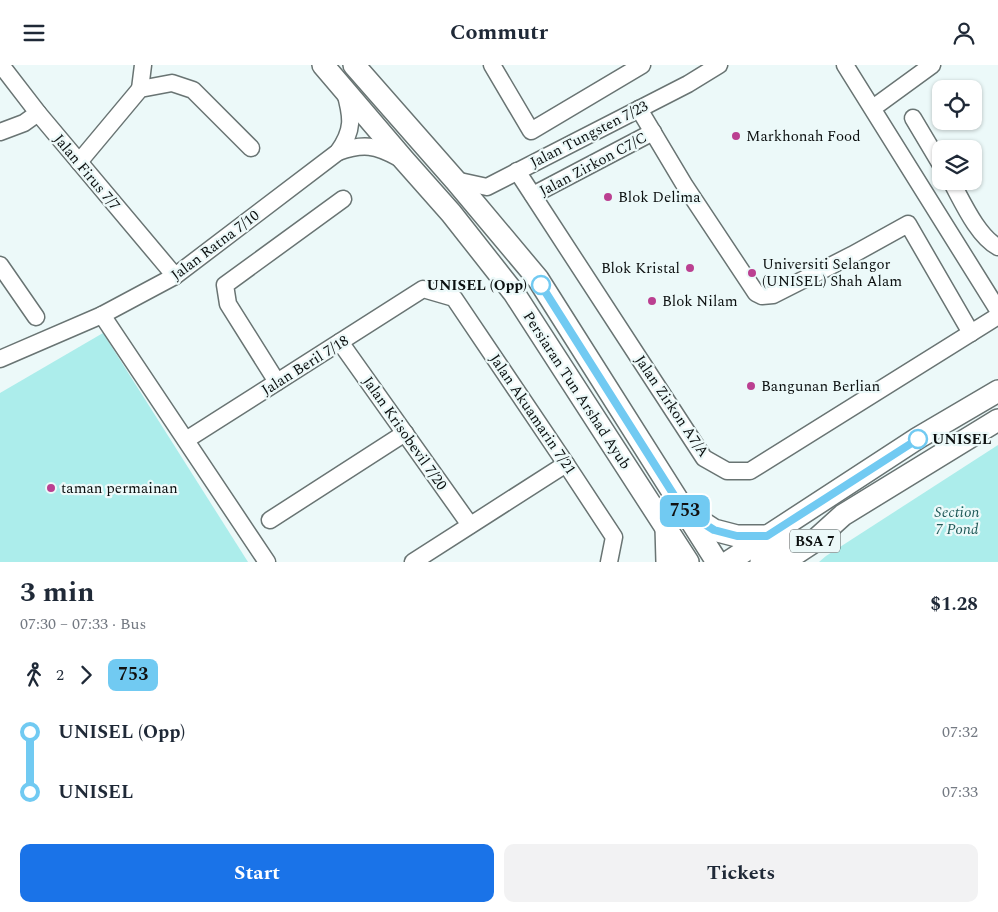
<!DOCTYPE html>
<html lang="en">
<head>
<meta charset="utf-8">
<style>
  :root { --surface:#fff; --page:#f2f2f3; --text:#1f2937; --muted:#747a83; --accent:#1a73e8 }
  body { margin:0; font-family:Spectral,serif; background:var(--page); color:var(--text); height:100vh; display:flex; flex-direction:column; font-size:19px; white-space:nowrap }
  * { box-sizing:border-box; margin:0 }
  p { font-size:16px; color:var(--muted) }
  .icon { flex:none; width:28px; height:28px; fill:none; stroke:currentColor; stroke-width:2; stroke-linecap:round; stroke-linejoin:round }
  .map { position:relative; height:497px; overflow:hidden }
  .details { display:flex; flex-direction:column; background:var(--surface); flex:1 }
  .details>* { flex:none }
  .badge { padding:0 10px; border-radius:8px; font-size:18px; line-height:32px }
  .controls { position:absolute; left:932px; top:15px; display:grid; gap:10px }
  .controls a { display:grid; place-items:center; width:50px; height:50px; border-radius:10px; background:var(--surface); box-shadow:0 1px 4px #0004; font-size:25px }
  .map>.badge { position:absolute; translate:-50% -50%; box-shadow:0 0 0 2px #fff }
  .legs { display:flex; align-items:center; gap:8px; height:55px; padding:0 20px; font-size:16px }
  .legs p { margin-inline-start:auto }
  .headline { display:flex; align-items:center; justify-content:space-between; height:85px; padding:0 20px }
  h1 { font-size:28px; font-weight:700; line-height:38px }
  .primary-button { display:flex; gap:10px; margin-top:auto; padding:10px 20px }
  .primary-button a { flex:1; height:58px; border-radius:10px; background:var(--accent); color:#fff; font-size:20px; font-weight:700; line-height:58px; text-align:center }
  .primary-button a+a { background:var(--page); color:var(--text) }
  ul { padding:0 20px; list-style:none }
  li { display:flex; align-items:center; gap:18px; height:60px; font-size:19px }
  li i { display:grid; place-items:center; width:8px; height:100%; margin:0 6px; background:currentColor }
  li i::after { content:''; width:12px; height:12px; margin:-6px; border:4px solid; border-radius:50%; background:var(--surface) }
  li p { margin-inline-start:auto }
  li:first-child i { background:linear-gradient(#0000 50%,currentColor 0) }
  li:last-child i { background:linear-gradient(currentColor 50%,#0000 0) }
  header { display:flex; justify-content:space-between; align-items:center; height:65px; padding:0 20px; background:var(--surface); font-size:22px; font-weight:700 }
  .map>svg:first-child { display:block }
</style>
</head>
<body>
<header><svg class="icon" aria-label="menu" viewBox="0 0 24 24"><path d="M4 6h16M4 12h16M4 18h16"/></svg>Commutr<svg class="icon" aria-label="person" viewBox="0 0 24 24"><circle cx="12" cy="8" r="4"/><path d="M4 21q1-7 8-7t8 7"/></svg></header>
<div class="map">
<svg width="998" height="497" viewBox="0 0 998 497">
  <rect width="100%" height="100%" fill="#ecf9f9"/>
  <g fill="#acedeb">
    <path d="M103,268L248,497H0V328Z"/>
    <path d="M998,380V497H819L826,491Z"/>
  </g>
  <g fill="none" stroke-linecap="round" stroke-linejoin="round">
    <defs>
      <g id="minor">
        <path d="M1,0L38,48L175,211"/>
        <path d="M492,0L531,66L642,0"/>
        <path d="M845,0L998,245"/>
        <path d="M140,24L143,0"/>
        <path d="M873,43L932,0"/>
        <path d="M639,44L685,121L756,228L762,231L773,230L852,190L908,159L971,268"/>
        <path d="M913,53L941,100"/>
        <path d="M0,67L24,58L38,48"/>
        <path d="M338,87C363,78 376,80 399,93"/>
        <path d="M79,97L140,24L172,18L193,25L251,83"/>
        <path d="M517,106L704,393L727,406H750L998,251"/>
        <path d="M455,115L487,122L688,19L719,0"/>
        <path d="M951,116C962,136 978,172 998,182"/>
        <path d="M533,130L653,67"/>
        <path d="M0,200L36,252"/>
        <path d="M102,250L267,497"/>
        <path d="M340,277L470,460"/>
        <path d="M0,294L102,250L175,211L338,87C354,65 352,52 345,27"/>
        <path d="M277,317L228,239L225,220L343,134"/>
        <path d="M186,375L423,224L454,233L566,399L614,472L609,497"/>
        <path d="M270,455L405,368"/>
        <path d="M413,497L566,399"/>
      </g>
      <g id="major">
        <path d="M323,0L404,95L451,148L514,228L688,497"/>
        <path d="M354,0L455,115L538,214L717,497"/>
        <path d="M691,450L714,465L737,471H767"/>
        <path d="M666,462L667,497"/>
        <path d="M728,497L918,373L998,326"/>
        <path d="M761,497L792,477"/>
        <path d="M783,497L812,478L843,450L998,355"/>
      </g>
    </defs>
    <use href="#minor" stroke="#697473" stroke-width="19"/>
    <use href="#major" stroke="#697473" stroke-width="24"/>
    <use href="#minor" stroke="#fff" stroke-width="16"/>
    <use href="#major" stroke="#fff" stroke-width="21"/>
  </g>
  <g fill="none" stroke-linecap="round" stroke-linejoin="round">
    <defs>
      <path id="line-1" d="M541,220L684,446L714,465L737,471H767L918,374"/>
    </defs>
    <use href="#line-1" stroke="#fff" stroke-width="11"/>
    <use href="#line-1" stroke="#71caf2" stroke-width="8"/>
  </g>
  <g fill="#bb4091" stroke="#ecf9f9" stroke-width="2">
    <circle cx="736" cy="71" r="5"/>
    <circle cx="608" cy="132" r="5"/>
    <circle cx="690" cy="203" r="5"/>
    <circle cx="752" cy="208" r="5"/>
    <circle cx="652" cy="236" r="5"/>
    <circle cx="751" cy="321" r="5"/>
    <circle cx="51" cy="423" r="5"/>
  </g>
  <g fill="#fff" stroke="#71caf2" stroke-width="2.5">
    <circle cx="541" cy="220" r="9"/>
    <circle cx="918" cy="374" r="9"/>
  </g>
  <g text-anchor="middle" stroke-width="4.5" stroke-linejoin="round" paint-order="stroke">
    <rect fill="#ecf9f9" stroke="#4e5555" stroke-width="1" x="790" y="464.5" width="50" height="23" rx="4"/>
    <g font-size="14" font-weight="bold" fill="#0b0f0f">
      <text x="815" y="481">BSA 7</text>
    </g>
    <g font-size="15" fill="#0b0f0f" stroke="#ecf9f9">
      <text transform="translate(589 69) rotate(-27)" y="5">Jalan Tungsten 7/23</text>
      <text transform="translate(593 99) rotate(-28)" y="5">Jalan Zirkon C7/C</text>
      <text transform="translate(87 107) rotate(50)" y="5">Jalan Firus 7/7</text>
      <text transform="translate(215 180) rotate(-37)" y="5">Jalan Ratna 7/10</text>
      <text transform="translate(305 300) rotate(-32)" y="5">Jalan Beril 7/18</text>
      <text transform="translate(577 325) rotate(57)" y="5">Persiaran Tun Arshad Ayub</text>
      <text transform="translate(672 341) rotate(56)" y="5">Jalan Zirkon A7/A</text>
      <text transform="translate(533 349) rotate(56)" y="5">Jalan Akuamarin 7/21</text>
      <text transform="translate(405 368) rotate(55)" y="5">Jalan Krisobevil 7/20</text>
    </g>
    <g font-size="15" fill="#0b0f0f" stroke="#ecf9f9" text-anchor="start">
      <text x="746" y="76">Markhonah Food</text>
      <text x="618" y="137">Blok Delima</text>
      <text x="762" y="204">Universiti Selangor<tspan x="762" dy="17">(UNISEL) Shah Alam</tspan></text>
      <text x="680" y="208" text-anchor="end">Blok Kristal</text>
      <text x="662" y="241">Blok Nilam</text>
      <text x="761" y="326">Bangunan Berlian</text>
      <text x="61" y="428">taman permainan</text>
    </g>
    <g font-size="15" font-weight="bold" fill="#0b0f0f" stroke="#ecf9f9" text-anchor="end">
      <text x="527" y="225">UNISEL (Opp)</text>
      <text x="932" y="379" text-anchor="start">UNISEL</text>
    </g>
    <g font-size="15" font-style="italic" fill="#1f5958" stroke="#ecf9f9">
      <text x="957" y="452">Section<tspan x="957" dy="17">7 Pond</tspan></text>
    </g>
  </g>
</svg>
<div class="controls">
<a><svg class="icon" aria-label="locate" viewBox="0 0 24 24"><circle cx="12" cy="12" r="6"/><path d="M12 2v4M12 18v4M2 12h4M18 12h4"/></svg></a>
<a><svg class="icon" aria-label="layers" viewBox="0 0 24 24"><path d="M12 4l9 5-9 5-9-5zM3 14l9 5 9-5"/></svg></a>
</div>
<b class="badge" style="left:685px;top:446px;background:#71caf2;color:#111">753</b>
</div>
<section class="details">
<div class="headline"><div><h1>3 min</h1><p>07:30 – 07:33 · Bus</p></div><b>$1.28</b></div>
<div class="legs"><svg class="icon" aria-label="walk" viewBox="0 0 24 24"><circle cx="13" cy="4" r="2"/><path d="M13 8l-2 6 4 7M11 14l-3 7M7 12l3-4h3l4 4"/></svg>2<svg class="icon" aria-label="forward" viewBox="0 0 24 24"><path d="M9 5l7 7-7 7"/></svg><b class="badge" style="background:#71caf2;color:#111">753</b></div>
<ul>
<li><i style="color:#71caf2"></i><b>UNISEL (Opp)</b><p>07:32</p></li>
<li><i style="color:#71caf2"></i><b>UNISEL</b><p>07:33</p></li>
</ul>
<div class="primary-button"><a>Start</a><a>Tickets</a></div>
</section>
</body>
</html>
